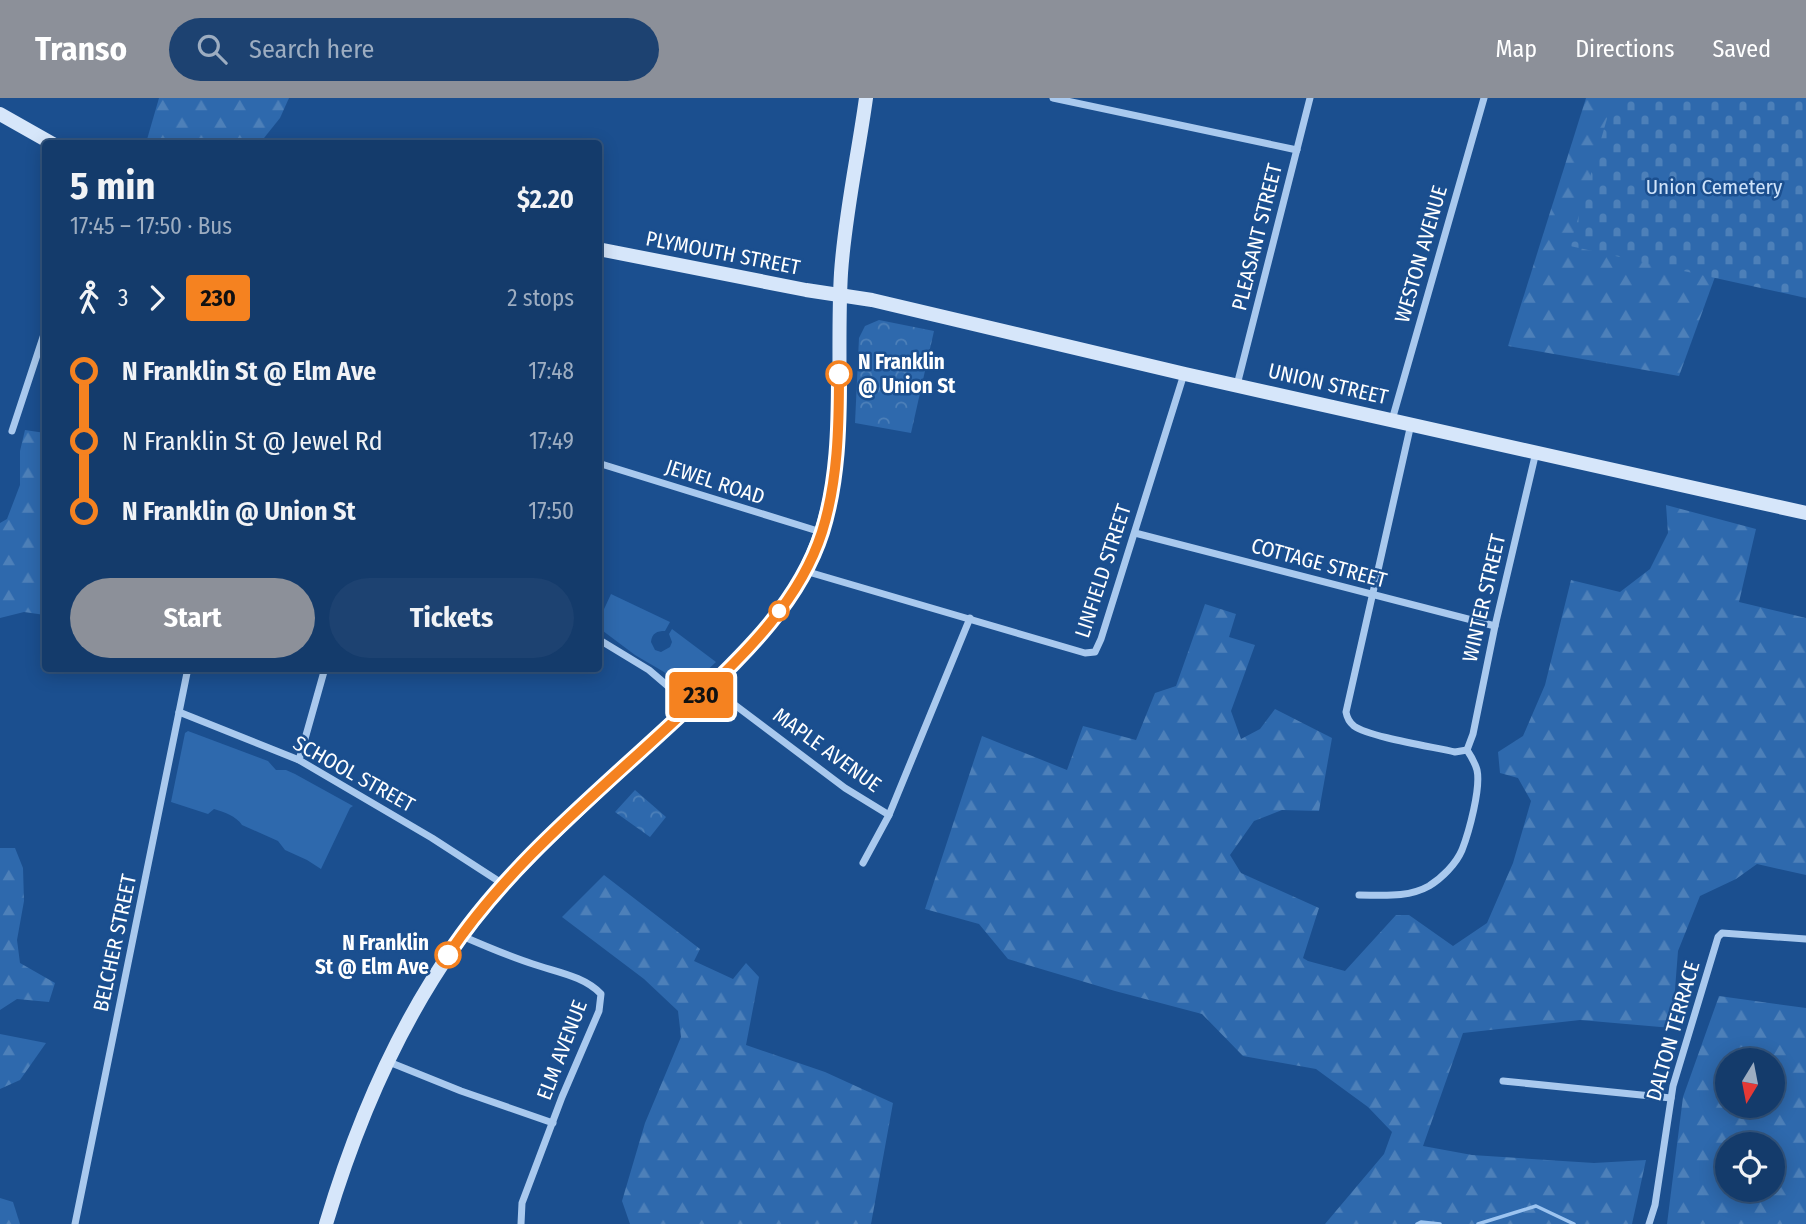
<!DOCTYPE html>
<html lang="en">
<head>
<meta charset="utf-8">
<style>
  :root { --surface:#143b6b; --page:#1d4271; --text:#f1f3f6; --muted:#9dadc1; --line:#33557e; --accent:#8c9099 }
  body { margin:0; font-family:"Fira Sans Condensed",sans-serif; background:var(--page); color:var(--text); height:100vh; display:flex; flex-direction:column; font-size:26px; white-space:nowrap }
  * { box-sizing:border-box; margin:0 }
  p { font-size:23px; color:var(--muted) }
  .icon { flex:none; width:38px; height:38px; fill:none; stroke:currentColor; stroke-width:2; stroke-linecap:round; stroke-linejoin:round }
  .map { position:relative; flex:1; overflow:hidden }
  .panel { position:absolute; left:42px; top:42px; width:560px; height:532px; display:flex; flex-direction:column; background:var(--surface); border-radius:7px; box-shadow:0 4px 18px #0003,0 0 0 2px var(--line) }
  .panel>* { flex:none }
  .badge { padding:0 14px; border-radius:5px; font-size:24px; line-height:46px }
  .needle { width:46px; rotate:190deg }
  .tools { position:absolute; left:1715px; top:950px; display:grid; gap:14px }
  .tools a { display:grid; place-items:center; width:70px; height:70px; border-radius:50%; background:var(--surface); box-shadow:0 4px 18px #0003,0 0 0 2px var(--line); font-size:35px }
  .map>.badge { position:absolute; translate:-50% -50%; box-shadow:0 0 0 4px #fff }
  .legs { display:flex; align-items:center; gap:10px; height:77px; padding:0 28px; font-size:23px }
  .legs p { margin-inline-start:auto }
  .head { display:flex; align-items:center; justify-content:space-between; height:119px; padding:0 28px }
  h1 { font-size:38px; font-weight:700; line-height:52px }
  .action { display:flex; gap:14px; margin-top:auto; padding:14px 28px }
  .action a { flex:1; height:80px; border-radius:42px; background:var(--accent); color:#fff; font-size:28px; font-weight:700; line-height:80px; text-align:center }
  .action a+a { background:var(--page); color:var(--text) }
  ul { padding:0 28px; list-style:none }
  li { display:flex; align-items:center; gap:24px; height:70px; font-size:26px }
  li i { display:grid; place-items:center; width:10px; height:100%; margin:0 9px; background:currentColor }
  li i::after { content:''; width:18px; height:18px; margin:-9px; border:5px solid; border-radius:50%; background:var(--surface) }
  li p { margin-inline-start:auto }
  li:first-child i { background:linear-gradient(#0000 50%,currentColor 0) }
  li:last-child i { background:linear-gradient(currentColor 50%,#0000 0) }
  header { display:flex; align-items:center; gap:42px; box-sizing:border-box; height:98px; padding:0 35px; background:var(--accent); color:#fff }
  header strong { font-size:33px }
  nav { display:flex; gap:38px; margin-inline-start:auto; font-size:24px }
  .search { width:490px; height:63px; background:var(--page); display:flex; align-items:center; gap:18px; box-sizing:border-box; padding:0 24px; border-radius:38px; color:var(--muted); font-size:26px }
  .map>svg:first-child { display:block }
</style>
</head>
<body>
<header>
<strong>Transo</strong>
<div class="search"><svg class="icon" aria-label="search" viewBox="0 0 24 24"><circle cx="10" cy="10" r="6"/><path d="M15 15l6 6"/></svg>Search here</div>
<nav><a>Map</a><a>Directions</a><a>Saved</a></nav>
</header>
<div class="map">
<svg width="1806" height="1126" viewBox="0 0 1806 1126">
  <defs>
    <pattern id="forest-firs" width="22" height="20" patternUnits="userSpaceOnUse" patternTransform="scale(1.75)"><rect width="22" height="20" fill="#2e69ad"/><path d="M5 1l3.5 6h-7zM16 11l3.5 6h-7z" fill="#4d80b9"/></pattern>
    <pattern id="cemetery-stones" width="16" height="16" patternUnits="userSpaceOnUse" patternTransform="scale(1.75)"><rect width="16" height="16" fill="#2e69ad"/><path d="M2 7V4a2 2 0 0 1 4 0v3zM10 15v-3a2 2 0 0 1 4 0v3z" fill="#4d80b9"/></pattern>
    <pattern id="park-crowns" width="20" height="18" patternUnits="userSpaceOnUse" patternTransform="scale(1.75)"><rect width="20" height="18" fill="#2e69ad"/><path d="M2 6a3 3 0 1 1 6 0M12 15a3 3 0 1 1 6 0" fill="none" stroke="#4d80b9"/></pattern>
  </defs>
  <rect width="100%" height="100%" fill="#1b4f8f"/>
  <g fill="#2e69ad">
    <path d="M611,496L670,524L665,533C657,533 652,535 651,544L655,552L661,554L670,549L672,544L669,536L672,531L716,564L684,594L664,574L635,557L599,530V522Z"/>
    <path d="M188,633L268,663L276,672H286L295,676L353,708L350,710L321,771L307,762L285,752L278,743L242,727C236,718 224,714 214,711L208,716L171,704L185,635Z"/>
  </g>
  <g fill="url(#forest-firs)" fill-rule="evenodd">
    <path d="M159,0H289L280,20L260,45H146Z"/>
    <path d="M1586,0H1780L1679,278L1508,248Z"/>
    <path d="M25,332L45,335V517L24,514L0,520V425L7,421L20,387V353Z"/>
    <path d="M1666,407L1756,431L1739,504L1806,520V777L1757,766L1736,781L1700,798L1678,853L1672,930L1580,922L1463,935L1423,1048L1472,1057L1594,1065L1646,1062L1632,1126H1325L1384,1056L1392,1034L1368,1009L1316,971L1243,958L1202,916L1115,893L1008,861L979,826L925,811L982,638L1067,672L1083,628L1136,642L1155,595L1176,588L1205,506L1236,516L1229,539L1255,547L1231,613L1241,641L1260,631L1275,611L1332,640L1319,713L1282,712L1254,723L1230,757L1241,775L1319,810L1303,860L1308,863L1345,873L1396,817H1409L1453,848L1487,825L1513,765L1531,703L1518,680L1500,675L1498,654L1523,638L1545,587L1571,482L1620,494L1650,471L1668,435Z"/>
    <path d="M0,750H15L23,770L24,803L17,842L20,865L55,885L49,904L17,901L0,912Z"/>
    <path d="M604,777L700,851L694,863L733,881L746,865L759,879L746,947L825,974L893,1005L871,1126H630L622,1103L645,1025L681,939L678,913L644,881L562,819Z"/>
    <path d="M1719,898L1806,910V1126H1667L1683,999ZM1727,962H1773V1008H1727ZM1727,1046H1773V1092H1727Z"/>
    <path d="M0,936L46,945L20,982L0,991Z"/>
    <path d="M0,1100L13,1104L20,1126H0Z"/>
  </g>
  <path fill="url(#cemetery-stones)" d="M1613,0H1806V200L1570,148Z"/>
  <g fill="url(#park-crowns)">
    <path d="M879,222L934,233L911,335L855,325L859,240L865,228Z"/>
    <path d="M635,692L666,719L650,739L615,714Z"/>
  </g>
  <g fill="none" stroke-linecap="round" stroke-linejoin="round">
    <g stroke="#9cc4f0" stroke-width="3.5">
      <path d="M1417,1126L1421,1124L1440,1126"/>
      <path d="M1478,1126L1536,1108L1574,1126"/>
    </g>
    <g stroke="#a9c9ee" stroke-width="7">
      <path d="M1053,0L1297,52"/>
      <path d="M1237,287L1310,0"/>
      <path d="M1392,322L1484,0"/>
      <path d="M1411,326L1346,614C1347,620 1349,624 1354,628C1369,639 1434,649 1455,654L1467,652"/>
      <path d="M12,333L46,230"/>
      <path d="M598,365L821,434"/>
      <path d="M1135,435L1495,528"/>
      <path d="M805,473L1085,555L1095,554L1101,541L1184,276"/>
      <path d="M598,541L649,572L690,607"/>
      <path d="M711,589L845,690L889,717"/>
      <path d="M179,614L299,662L432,740L503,786"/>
      <path d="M1467,652L1473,636L1495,528L1536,354"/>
      <path d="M299,662L325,570"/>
      <path d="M863,765L889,717L970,520"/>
      <path d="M1359,797C1382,797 1408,800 1429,788C1442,780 1456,766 1462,752C1469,734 1481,690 1477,672C1475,665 1471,658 1467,652"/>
      <path d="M462,838C485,848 508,858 533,866C556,874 584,878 601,896L599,913L562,999L522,1105L521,1126"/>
      <path d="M389,964L461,993L553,1025"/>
      <path d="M1503,983L1671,1000"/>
      <path d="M75,1126L188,570"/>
      <path d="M1649,1126L1655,1107L1673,988L1718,839L1722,835L1806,841"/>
    </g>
    <g stroke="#d6e6fa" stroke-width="14">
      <path d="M0,16L53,46"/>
      <path d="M598,151L806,192L872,202L1185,276L1806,415"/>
      <path d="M326,1126C366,992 429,857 531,758C580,709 632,662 683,614C728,572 778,527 806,471C852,380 835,274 841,175C845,116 858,58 866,0"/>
    </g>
  </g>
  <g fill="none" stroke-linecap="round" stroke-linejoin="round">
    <defs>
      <path id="line-1" d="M448,857C508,765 608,686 688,610C741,559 799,506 822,434C838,383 839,329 839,276"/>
    </defs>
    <use href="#line-1" stroke="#fff" stroke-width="16"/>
    <use href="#line-1" stroke="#f58220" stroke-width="10"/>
  </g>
  <g fill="#fff" stroke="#f58220" stroke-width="3.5">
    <circle cx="839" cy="276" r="12"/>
    <circle cx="779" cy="513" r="9"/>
    <circle cx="448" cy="857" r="12"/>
  </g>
  <g text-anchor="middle" stroke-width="5" stroke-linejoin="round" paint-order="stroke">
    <g font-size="21" fill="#cfe3fa" stroke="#1b4f8f">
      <text x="1714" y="96">Union Cemetery</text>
    </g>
    <g font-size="21" fill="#fff" stroke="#1b4f8f">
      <text transform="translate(1257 139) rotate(-76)" y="7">PLEASANT STREET</text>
      <text transform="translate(723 155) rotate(11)" y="7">PLYMOUTH STREET</text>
      <text transform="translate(1421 156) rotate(-74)" y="7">WESTON AVENUE</text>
      <text transform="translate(1328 286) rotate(13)" y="7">UNION STREET</text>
      <text transform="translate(715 384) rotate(18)" y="7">JEWEL ROAD</text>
      <text transform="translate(1319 465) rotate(15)" y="7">COTTAGE STREET</text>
      <text transform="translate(1103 473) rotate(-72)" y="7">LINFIELD STREET</text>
      <text transform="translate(1484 500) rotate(-77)" y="7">WINTER STREET</text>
      <text transform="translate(827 652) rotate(36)" y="7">MAPLE AVENUE</text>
      <text transform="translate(354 676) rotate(29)" y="7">SCHOOL STREET</text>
      <text transform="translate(115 845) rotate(-78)" y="7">BELCHER STREET</text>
      <text transform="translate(1673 933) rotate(-74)" y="7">DALTON TERRACE</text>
      <text transform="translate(562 952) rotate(-69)" y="7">ELM AVENUE</text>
    </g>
    <g font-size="21" font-weight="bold" fill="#fff" stroke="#1b4f8f" text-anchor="start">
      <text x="858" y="271">N Franklin<tspan x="858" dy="24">@ Union St</tspan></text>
      <text x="429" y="852" text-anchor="end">N Franklin<tspan x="429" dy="24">St @ Elm Ave</tspan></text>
    </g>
  </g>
</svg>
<div class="tools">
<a><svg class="needle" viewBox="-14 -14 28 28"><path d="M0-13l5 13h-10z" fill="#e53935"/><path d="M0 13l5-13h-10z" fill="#9dadc1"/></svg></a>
<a><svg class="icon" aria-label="locate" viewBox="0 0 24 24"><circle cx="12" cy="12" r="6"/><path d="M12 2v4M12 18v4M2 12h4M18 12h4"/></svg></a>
</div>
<b class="badge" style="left:701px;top:597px;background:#f58220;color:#111">230</b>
<section class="panel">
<div class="head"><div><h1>5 min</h1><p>17:45 – 17:50 · Bus</p></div><b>$2.20</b></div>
<div class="legs"><svg class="icon" aria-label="walk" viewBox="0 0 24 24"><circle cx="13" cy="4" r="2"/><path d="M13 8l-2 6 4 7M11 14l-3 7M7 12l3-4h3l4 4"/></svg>3<svg class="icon" aria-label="forward" viewBox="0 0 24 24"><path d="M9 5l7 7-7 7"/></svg><b class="badge" style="background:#f58220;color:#111">230</b><p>2 stops</p></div>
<ul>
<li><i style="color:#f58220"></i><b>N Franklin St @ Elm Ave</b><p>17:48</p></li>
<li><i style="color:#f58220"></i><span>N Franklin St @ Jewel Rd</span><p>17:49</p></li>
<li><i style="color:#f58220"></i><b>N Franklin @ Union St</b><p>17:50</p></li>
</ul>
<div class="action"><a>Start</a><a>Tickets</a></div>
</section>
</div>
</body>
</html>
